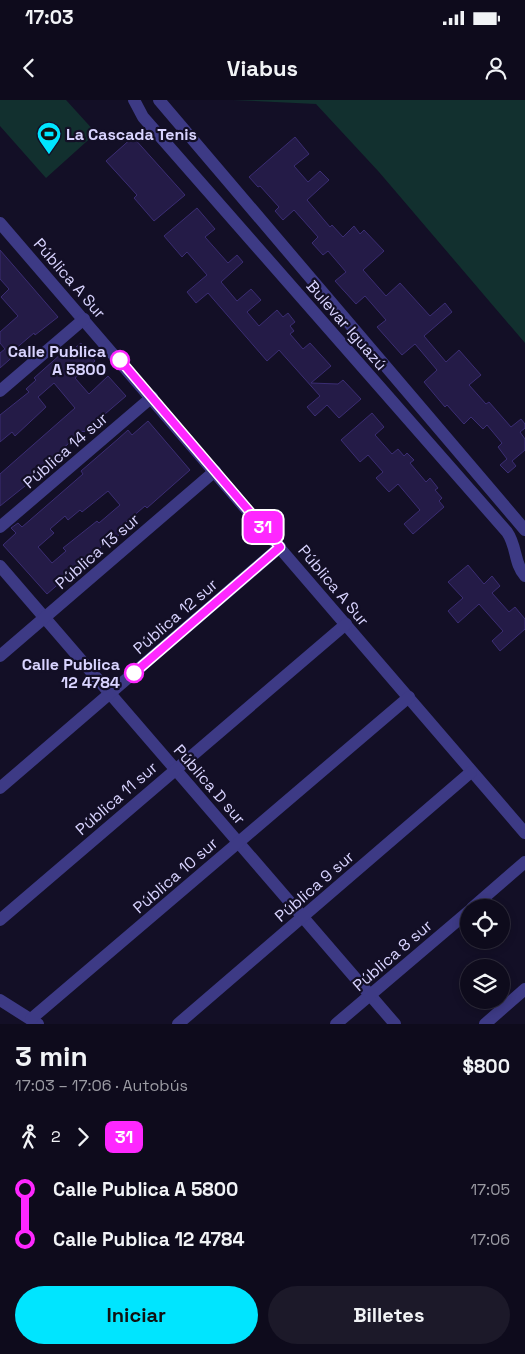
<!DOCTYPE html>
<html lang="es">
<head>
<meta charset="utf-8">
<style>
  :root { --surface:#0e0b1c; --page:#1c1929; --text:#f1f3f6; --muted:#9b9ba3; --line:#2e2b3b; --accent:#00e5ff }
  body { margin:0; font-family:"Space Grotesk",sans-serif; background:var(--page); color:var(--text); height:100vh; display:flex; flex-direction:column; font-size:19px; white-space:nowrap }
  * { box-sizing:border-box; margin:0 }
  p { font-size:16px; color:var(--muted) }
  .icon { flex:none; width:28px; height:28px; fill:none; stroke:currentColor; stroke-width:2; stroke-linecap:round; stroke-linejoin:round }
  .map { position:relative; height:924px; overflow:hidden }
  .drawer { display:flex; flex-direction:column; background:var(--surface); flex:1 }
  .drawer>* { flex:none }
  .badge { padding:0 10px; border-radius:8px; font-size:18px; line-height:32px }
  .buttons { position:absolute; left:460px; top:799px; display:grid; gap:10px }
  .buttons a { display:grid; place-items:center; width:50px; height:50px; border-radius:50%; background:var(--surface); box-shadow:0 2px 8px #0003,0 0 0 1px var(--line); font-size:25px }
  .map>.badge { position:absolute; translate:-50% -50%; box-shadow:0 0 0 2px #fff }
  .legs { display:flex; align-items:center; gap:8px; height:55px; padding:0 15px; font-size:16px }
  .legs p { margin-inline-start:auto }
  .summary { display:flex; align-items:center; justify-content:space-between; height:85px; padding:0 15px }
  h1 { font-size:28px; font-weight:700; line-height:38px }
  .primary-button { display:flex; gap:10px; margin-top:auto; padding:10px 15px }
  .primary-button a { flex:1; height:58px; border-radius:30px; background:var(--accent); color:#111; font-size:20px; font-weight:700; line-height:58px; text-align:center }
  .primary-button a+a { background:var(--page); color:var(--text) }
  ul { padding:0 15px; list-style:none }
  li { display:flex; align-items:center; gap:18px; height:50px; font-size:19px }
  li i { display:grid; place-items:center; width:8px; height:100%; margin:0 6px; background:currentColor }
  li i::after { content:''; width:12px; height:12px; margin:-6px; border:4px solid; border-radius:50%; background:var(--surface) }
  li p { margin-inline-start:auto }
  li:first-child i { background:linear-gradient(#0000 50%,currentColor 0) }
  li:last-child i { background:linear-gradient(currentColor 50%,#0000 0) }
  .status { display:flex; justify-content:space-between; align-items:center; height:35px; padding:0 25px; background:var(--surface); direction:ltr }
  .status svg { height:14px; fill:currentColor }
  header { display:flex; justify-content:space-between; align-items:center; height:65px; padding:0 15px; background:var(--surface); font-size:22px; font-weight:700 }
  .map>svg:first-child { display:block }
</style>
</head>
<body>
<div class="status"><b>17:03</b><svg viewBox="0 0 49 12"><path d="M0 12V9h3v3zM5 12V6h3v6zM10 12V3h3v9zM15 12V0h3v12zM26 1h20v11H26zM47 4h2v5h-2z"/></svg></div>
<header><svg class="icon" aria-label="back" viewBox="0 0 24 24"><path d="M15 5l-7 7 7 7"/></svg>Viabus<svg class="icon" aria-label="person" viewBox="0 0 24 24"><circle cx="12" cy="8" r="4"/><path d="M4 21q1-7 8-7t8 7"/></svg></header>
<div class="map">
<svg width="525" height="924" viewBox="0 0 525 924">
  <rect width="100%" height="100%" fill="#130f26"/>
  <g fill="#12302f">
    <path d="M0,0H66L96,33L46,78L0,26Z"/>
    <path d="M233,0H525V243L379,72L316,4Z"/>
  </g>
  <g fill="#241b47" stroke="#3b2d73" fill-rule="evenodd">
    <path d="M133,37L185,95L154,121L134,98L137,95L106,61Z"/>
    <path d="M295,37L309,54L294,66L308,82L320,71L329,80L307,100L330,127L332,125L343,137L354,126L360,134L364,130L384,151L363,170L386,196L400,183L430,216L445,203L452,212L424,236L446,262L459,250L481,275L469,285L486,304L489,302L511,327L521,319L525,324V328L520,332L525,339V350L512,361L516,366L508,373L500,365L507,359L498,347L502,343L487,325L483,329L471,317L464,324L447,305L445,307L424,282L437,270L415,244L402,255L377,227L386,220L365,196L356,204L335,181L346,172L328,151L323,155L312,143L318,137L294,110L283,120L275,111L279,107L260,86L258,87L249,77Z"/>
    <path d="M197,108L215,129L205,137L228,163L237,155L243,162L221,182L237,201L251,189L261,200L247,212L259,226L277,210L283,217L288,213L295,222L290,226L294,231L290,234L303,249L310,243L331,266L311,283L338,284L343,280L361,299L339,318L327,305L315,316L307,307L320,296L279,250L267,261L208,193L196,203L187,192L207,175L187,152L182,157L164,136Z"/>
    <path d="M0,150L58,217L35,235L34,233L14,250L17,253L0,268V253L5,249L0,243V232L18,216L1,197L9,189L0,179Z"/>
    <path d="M81,243L95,261L75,278L89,294L108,276L126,296L84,332L83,331L61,350L65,354L0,406V374L75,308L54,283L38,297L46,307L15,336L12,332L0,342V315L29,292L26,289L36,280L34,278L62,253L65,256Z"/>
    <path d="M372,313L384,327L375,335L392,354L398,349L404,356L407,353L414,360L410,363L426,382L430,378L438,388L435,390L442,398L439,401L444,407L413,434L404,424L420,410L398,384L389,392L376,378L383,372L368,355L360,362L341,340Z"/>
    <path d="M148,321L190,370L147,408L145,406L131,418L126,422L129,425L121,433L112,441L110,439L47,494L3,445L16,433L11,428L18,423L22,427L83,374L81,371L118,339L128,330L132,335ZM108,391L120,405L99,423L97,421L63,448L66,451L52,463L38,447L54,433L50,429L65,416L68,420L80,410L82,412Z"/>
    <path d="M468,465L484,484L492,476L500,486L492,493L509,512L515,507L525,519V529L500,551L492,541L503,531L479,504L458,523L448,511L463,498L448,482Z"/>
  </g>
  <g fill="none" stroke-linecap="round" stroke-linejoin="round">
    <g stroke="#3d3a85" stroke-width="12">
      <path d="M134,0L143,17L507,432C517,446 514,464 525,476"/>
      <path d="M159,0L525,430"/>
      <path d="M0,123L525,733"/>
      <path d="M0,291L84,219"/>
      <path d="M0,427L152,297"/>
      <path d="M0,466L395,924"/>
      <path d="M0,556L215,371"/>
      <path d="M0,688L280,447"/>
      <path d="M472,808L525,762"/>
      <path d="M0,820L346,524"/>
      <path d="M0,900L38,924"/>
      <path d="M31,919L409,597"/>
      <path d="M178,924L471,672"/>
      <path d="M336,924L469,811"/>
      <path d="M485,924L525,889"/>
    </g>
  </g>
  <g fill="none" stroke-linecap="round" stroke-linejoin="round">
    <defs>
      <path id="line-1" d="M120,260L280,447L134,573"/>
    </defs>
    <use href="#line-1" stroke="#fff" stroke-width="11"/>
    <use href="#line-1" stroke="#fe27ff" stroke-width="8"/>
  </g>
  <defs>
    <symbol id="stadium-pin" viewBox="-11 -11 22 30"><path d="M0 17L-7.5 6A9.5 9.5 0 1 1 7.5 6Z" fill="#00e5ff" stroke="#130f26"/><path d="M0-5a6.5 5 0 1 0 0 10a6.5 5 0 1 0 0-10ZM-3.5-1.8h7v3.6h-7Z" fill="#111"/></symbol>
  </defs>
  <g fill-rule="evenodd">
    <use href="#stadium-pin" x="35" y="20" width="28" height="38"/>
  </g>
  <g fill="#fff" stroke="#fe27ff" stroke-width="2.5">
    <circle cx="120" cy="260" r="9"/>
    <circle cx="134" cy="573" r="9"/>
  </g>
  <g text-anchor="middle" stroke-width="4.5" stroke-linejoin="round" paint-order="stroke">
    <g font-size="16" font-weight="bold" fill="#d9d4ff" stroke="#130f26" text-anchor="start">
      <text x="66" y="40">La Cascada Tenis</text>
    </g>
    <g font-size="16" fill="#d9d4ff" stroke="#130f26">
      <text transform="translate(70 178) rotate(49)" y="6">Pública A Sur</text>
      <text transform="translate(347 225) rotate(49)" y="6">Bulevar Iguazú</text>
      <text transform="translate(65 350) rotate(-41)" y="6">Pública 14 sur</text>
      <text transform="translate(97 451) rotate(-41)" y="6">Pública 13 sur</text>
      <text transform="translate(334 485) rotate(50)" y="6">Pública A Sur</text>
      <text transform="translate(175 516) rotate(-41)" y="6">Pública 12 sur</text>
      <text transform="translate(210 684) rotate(49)" y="6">Pública D sur</text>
      <text transform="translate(116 698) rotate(-41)" y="6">Pública 11 sur</text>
      <text transform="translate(175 775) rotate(-41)" y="6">Pública 10 sur</text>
      <text transform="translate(314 786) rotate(-41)" y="6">Pública 9 sur</text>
      <text transform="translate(392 855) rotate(-41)" y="6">Pública 8 sur</text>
    </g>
    <g font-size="16" font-weight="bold" fill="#d9d4ff" stroke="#130f26" text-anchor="end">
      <text x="106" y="257">Calle Publica<tspan x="106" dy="18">A 5800</tspan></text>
      <text x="120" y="570">Calle Publica<tspan x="120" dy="18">12 4784</tspan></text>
    </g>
  </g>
</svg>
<div class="buttons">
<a><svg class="icon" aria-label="locate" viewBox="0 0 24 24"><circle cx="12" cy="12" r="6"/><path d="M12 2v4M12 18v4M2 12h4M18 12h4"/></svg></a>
<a><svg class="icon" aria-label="layers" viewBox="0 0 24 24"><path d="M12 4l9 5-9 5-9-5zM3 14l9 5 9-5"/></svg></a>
</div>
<b class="badge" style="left:263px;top:427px;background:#fe27ff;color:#fff">31</b>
</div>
<section class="drawer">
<div class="summary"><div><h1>3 min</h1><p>17:03 – 17:06 · Autobús</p></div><b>$800</b></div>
<div class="legs"><svg class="icon" aria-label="walk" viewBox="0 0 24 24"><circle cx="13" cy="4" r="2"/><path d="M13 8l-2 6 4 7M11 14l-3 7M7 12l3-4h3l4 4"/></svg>2<svg class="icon" aria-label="forward" viewBox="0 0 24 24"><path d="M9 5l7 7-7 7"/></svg><b class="badge" style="background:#fe27ff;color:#fff">31</b></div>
<ul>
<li><i style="color:#fe27ff"></i><b>Calle Publica A 5800</b><p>17:05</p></li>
<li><i style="color:#fe27ff"></i><b>Calle Publica 12 4784</b><p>17:06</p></li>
</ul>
<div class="primary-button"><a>Iniciar</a><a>Billetes</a></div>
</section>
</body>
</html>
